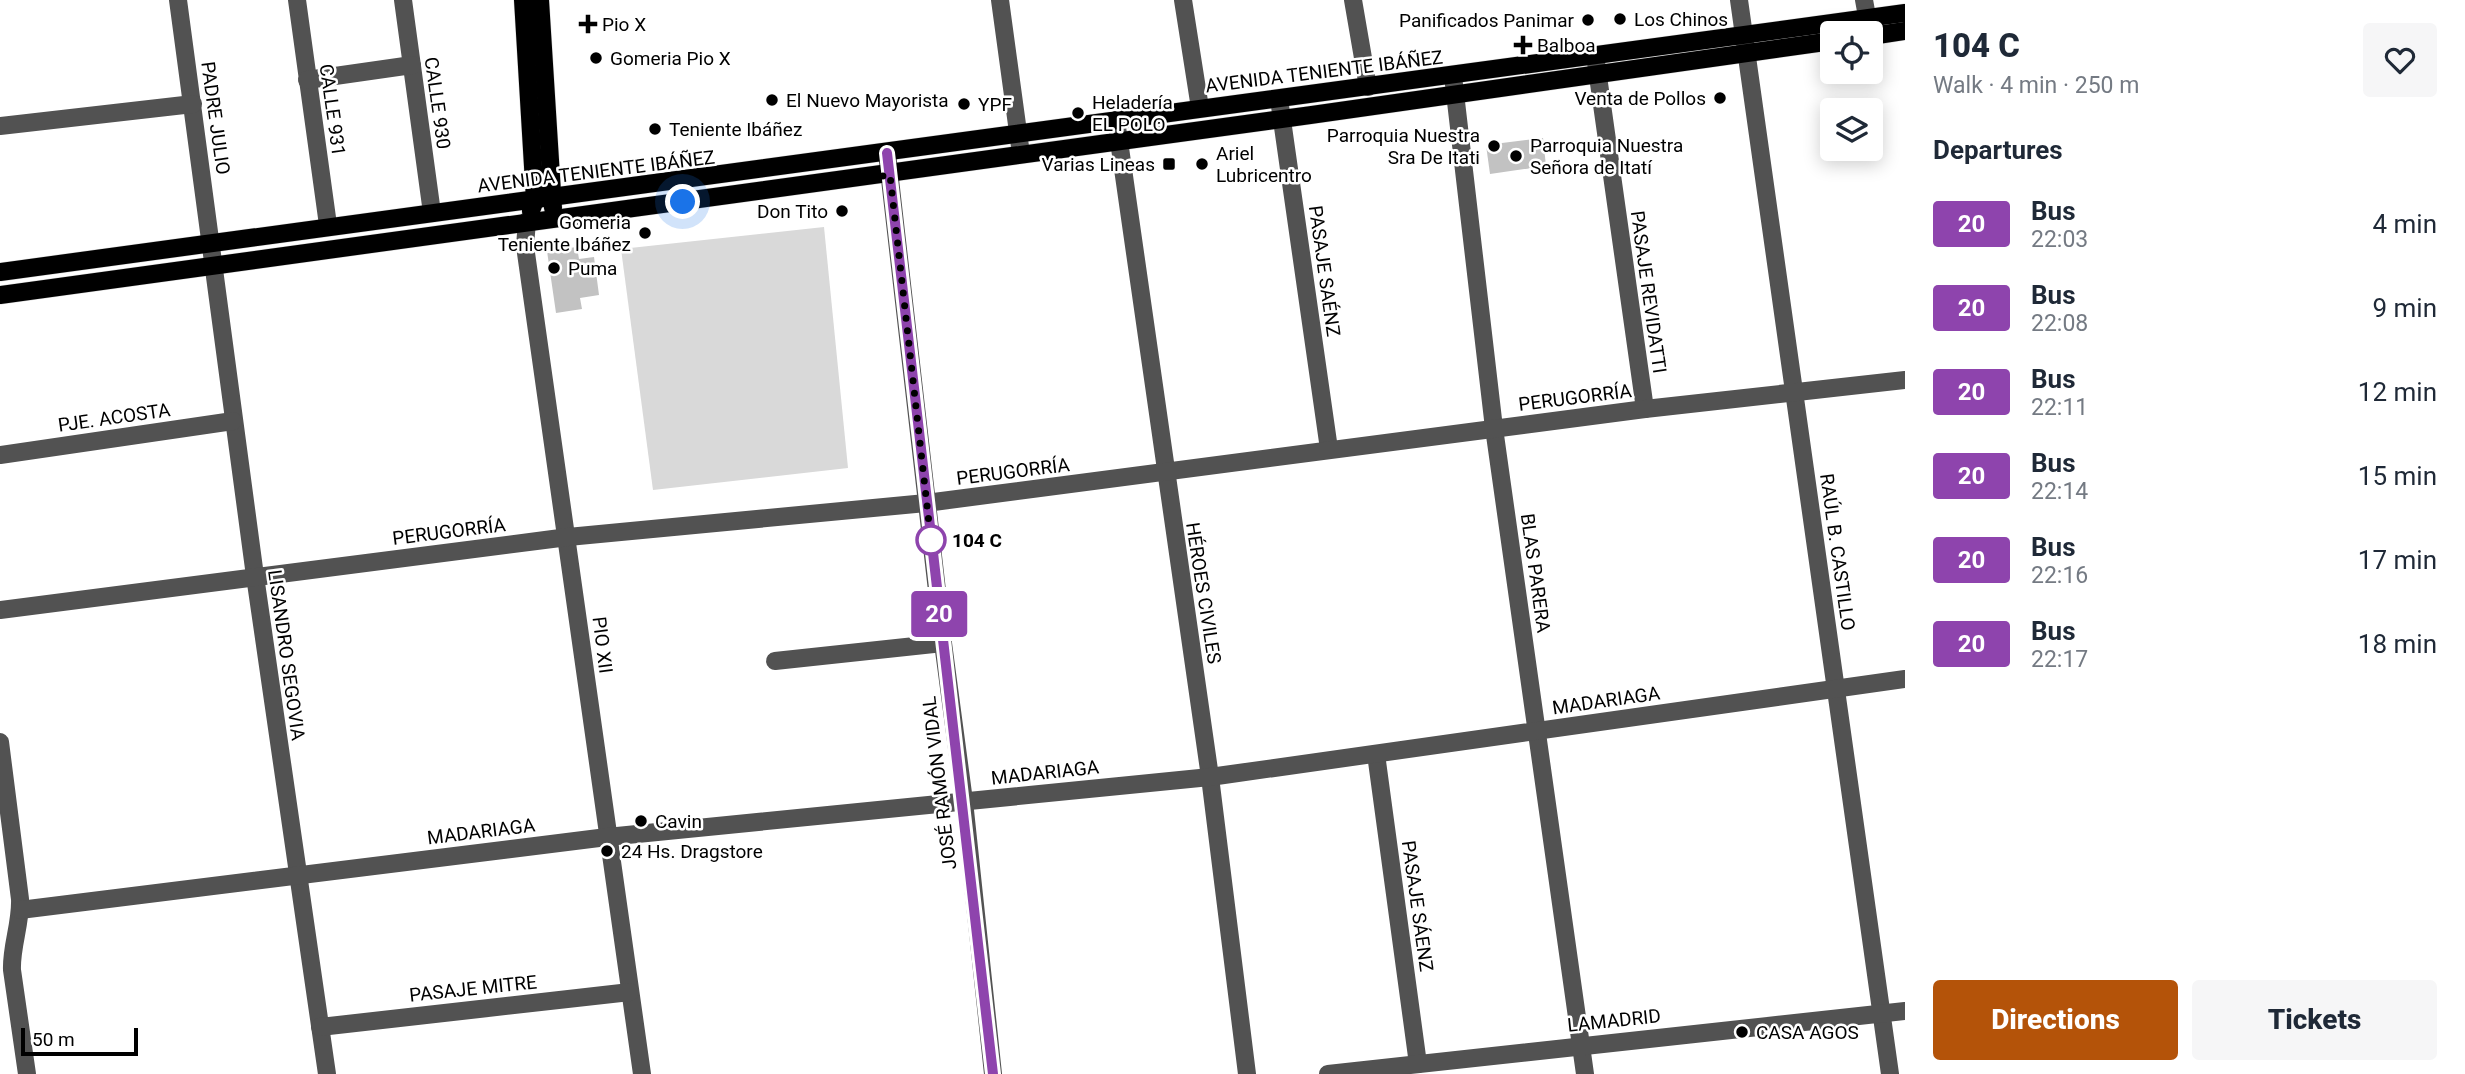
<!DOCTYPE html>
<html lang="en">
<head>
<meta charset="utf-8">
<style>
  :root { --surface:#fff; --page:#f6f6f7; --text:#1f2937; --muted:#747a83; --accent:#b45309 }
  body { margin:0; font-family:Roboto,sans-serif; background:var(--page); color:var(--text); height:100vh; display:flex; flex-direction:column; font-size:26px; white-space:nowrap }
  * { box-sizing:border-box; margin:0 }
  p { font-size:23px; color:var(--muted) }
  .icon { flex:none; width:38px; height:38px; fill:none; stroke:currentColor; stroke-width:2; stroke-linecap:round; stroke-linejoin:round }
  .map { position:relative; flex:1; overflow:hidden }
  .side { display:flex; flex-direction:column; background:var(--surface); width:560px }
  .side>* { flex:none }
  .badge { padding:0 14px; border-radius:5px; font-size:24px; line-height:46px }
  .fabs { position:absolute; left:1820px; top:21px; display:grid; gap:14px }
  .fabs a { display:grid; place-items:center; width:63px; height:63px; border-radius:7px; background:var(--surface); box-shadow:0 4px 18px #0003; font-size:35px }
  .scale { position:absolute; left:21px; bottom:18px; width:117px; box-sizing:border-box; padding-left:7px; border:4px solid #000; border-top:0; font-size:19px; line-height:24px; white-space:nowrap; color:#000; -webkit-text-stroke:5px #fff; paint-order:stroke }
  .you { position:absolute; width:35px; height:35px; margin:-18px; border:5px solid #fff; border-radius:50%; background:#1a73e8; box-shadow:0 0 0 10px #1a73e833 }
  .map>.badge { position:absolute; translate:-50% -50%; box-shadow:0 0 0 4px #fff }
  h2 { padding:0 28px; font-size:26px; line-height:63px }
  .round { display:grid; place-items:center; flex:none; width:74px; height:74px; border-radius:7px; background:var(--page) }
  .overview { display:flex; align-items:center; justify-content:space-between; height:119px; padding:0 28px }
  h1 { font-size:33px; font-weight:800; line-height:52px }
  .button { display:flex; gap:14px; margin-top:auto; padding:14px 28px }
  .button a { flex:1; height:80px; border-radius:7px; background:var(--accent); color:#fff; font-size:28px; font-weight:800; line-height:80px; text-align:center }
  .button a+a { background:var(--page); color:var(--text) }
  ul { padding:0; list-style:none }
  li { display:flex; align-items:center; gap:21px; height:84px; padding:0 28px }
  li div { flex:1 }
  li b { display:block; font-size:26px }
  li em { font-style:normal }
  li .badge { min-width:77px; font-weight:700; text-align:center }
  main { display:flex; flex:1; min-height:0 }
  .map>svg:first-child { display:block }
</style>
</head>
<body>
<main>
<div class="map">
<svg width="1905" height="1074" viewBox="0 0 1905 1074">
  <rect width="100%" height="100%" fill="#fff"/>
  <path fill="#d9d9d9" d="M824,227L848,468L653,490L621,249Z"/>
  <g fill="#c2c2c2">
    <path d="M1543,138L1546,166L1490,174L1486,145Z"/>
    <path d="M577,247L579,259L594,257L599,295L580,298L582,309L556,313L547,251Z"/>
  </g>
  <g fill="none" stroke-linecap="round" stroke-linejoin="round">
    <defs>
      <g id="major">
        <path d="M523,0L535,200L531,211"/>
        <path d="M540,0L553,208"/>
        <path d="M1871,36L1905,31"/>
        <path d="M0,272L1905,13"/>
        <path d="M0,295C611,209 1222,130 1832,41"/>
      </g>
    </defs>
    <use href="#major" stroke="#dbdbdb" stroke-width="19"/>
    <g stroke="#525252" stroke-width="18">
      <path d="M178,0L255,576L327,1074"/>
      <path d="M297,0L328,225"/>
      <path d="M403,0L432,213"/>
      <path d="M1000,0L1021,154"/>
      <path d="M1183,0L1200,108"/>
      <path d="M1353,0L1368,87"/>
      <path d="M1739,0L1890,1074"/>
      <path d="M1864,0L1870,33"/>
      <path d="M1595,55L1645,409"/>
      <path d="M1453,76L1494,428L1585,1074"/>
      <path d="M307,80L412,65"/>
      <path d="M1279,99L1329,449"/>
      <path d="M1116,120L1210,777L1247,1074"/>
      <path d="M0,126L193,104"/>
      <path d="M887,153L943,643L964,801L993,1074"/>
      <path d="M527,221L525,246L642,1074"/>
      <path d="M0,455L233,421"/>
      <path d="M0,610L568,537L926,503L1645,409L1905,380"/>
      <path d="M775,661L943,643"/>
      <path d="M0,742L20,899C21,924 11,946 12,970L27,1074"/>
      <path d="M1376,754L1418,1064"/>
      <path d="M20,910L607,837L1210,777L1905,679"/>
      <path d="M320,1027L630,992"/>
      <path d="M1328,1074L1905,1011"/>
    </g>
    <use href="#major" stroke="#000" stroke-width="18"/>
  </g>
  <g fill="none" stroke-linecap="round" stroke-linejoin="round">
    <defs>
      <path id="line" d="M887,153C924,460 959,767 993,1074"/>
    </defs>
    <use href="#line" stroke="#fff" stroke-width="16"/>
    <use href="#line" stroke="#8e44ad" stroke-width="10"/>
    <path stroke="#000" stroke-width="7" stroke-dasharray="0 12.6" d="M683,202L890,175L932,550L931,540"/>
  </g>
  <g fill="#000" stroke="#fff" stroke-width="2.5">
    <circle cx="1620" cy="19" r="7"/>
    <circle cx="1588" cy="20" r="7"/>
    <path d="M584.5 13.5h7v7h7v7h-7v7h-7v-7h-7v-7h7z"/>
    <path d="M1519.5 34.5h7v7h7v7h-7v7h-7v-7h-7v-7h7z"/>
    <circle cx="596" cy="58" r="7"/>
    <circle cx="1720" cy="98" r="7"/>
    <circle cx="772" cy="100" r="7"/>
    <circle cx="964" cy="104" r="7"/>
    <circle cx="1078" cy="113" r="7"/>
    <circle cx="655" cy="129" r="7"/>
    <circle cx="1494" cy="146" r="7"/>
    <circle cx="1516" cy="156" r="7"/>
    <rect x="1162" y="157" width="14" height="14" rx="3.5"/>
    <circle cx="1202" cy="164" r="7"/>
    <circle cx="842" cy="211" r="7"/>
    <circle cx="645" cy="233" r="7"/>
    <circle cx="554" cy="268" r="7"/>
    <circle cx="641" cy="821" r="7"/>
    <circle cx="607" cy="851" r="7"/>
    <circle cx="1742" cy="1032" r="7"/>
  </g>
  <circle fill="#fff" stroke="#8e44ad" stroke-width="3.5" cx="931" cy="540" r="14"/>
  <g text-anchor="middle" stroke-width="5" stroke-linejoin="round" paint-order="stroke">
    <g font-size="19" fill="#000" stroke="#fff" text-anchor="start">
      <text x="1634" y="26">Los Chinos</text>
      <text x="1574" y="27" text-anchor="end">Panificados Panimar</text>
      <text x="602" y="31">Pio X</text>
      <text x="1537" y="52">Balboa</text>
      <text x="610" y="65">Gomeria Pio X</text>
      <text x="1706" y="105" text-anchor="end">Venta de Pollos</text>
      <text x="786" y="107">El Nuevo Mayorista</text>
      <text x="1092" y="109">Heladería<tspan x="1092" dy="22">EL POLO</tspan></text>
      <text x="978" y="111">YPF</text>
      <text x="669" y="136">Teniente Ibáñez</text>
      <text x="1480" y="142" text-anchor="end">Parroquia Nuestra<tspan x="1480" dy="22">Sra De Itati</tspan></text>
      <text x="1530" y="152">Parroquia Nuestra<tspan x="1530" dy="22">Señora de Itatí</tspan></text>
      <text x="1216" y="160">Ariel<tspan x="1216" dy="22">Lubricentro</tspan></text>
      <text x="1155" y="171" text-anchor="end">Varias Lineas</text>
      <text x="828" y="218" text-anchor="end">Don Tito</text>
      <text x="631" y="229" text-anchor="end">Gomeria<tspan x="631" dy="22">Teniente Ibáñez</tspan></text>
      <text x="568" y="275">Puma</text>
      <text x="655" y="828">Cavin</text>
      <text x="621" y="858">24 Hs. Dragstore</text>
      <text x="1756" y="1039">CASA AGOS</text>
    </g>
    <g font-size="19" fill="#000" stroke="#fff">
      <text transform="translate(1324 71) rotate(-7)" y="7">AVENIDA TENIENTE IBÁÑEZ</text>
      <text transform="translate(438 103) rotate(82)" y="7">CALLE 930</text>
      <text transform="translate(333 110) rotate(82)" y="7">CALLE 931</text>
      <text transform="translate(216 118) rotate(82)" y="7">PADRE JULIO</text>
      <text transform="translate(596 171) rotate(-7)" y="7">AVENIDA TENIENTE IBÁÑEZ</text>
      <text transform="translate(1325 271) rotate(82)" y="7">PASAJE SAÉNZ</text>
      <text transform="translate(1649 292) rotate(82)" y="7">PASAJE REVIDATTI</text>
      <text transform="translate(1575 397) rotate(-7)" y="7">PERUGORRÍA</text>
      <text transform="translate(114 417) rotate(-8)" y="7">PJE. ACOSTA</text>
      <text transform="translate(1013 471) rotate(-7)" y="7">PERUGORRÍA</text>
      <text transform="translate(449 531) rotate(-7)" y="7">PERUGORRÍA</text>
      <text transform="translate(1838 552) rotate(82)" y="7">RAÚL B. CASTILLO</text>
      <text transform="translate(1536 573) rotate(82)" y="7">BLAS PARERA</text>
      <text transform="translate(1204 593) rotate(81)" y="7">HÉROES CIVILES</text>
      <text transform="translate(603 645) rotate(83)" y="7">PIO XII</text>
      <text transform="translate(287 655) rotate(82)" y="7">LISANDRO SEGOVIA</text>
      <text transform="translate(1606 700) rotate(-8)" y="7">MADARIAGA</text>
      <text transform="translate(1045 772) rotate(-6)" y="7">MADARIAGA</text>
      <text transform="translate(939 783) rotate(-97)" y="7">JOSÉ RAMÓN VIDAL</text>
      <text transform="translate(481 831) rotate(-7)" y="7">MADARIAGA</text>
      <text transform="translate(1418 906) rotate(82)" y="7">PASAJE SÁENZ</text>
      <text transform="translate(473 988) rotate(-6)" y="7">PASAJE MITRE</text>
      <text transform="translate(1614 1020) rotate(-6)" y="7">LAMADRID</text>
    </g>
    <g font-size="19" font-weight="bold" fill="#000" stroke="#fff" text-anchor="start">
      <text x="952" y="547">104 C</text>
    </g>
  </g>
</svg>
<div class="fabs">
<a><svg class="icon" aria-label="locate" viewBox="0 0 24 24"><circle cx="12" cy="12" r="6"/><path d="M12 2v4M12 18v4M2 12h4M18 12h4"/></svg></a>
<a><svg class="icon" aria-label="layers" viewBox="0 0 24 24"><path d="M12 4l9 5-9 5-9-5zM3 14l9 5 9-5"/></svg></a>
</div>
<div class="scale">50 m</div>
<div class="you" style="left:683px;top:202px"></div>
<b class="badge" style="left:939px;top:614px;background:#8e44ad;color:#fff">20</b>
</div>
<section class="side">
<div class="overview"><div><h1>104 C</h1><p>Walk · 4 min · 250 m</p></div><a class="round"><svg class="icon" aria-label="heart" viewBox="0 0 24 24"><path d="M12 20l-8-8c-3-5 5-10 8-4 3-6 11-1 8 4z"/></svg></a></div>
<h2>Departures</h2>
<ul>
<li><span class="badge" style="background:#8e44ad;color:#fff">20</span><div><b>Bus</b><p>22:03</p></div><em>4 min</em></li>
<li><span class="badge" style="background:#8e44ad;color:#fff">20</span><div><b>Bus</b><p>22:08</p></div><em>9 min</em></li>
<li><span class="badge" style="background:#8e44ad;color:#fff">20</span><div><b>Bus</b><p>22:11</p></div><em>12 min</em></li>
<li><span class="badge" style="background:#8e44ad;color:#fff">20</span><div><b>Bus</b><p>22:14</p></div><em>15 min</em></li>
<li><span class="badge" style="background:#8e44ad;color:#fff">20</span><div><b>Bus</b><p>22:16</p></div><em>17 min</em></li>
<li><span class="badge" style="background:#8e44ad;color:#fff">20</span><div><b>Bus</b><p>22:17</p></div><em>18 min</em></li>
</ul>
<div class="button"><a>Directions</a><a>Tickets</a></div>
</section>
</main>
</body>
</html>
